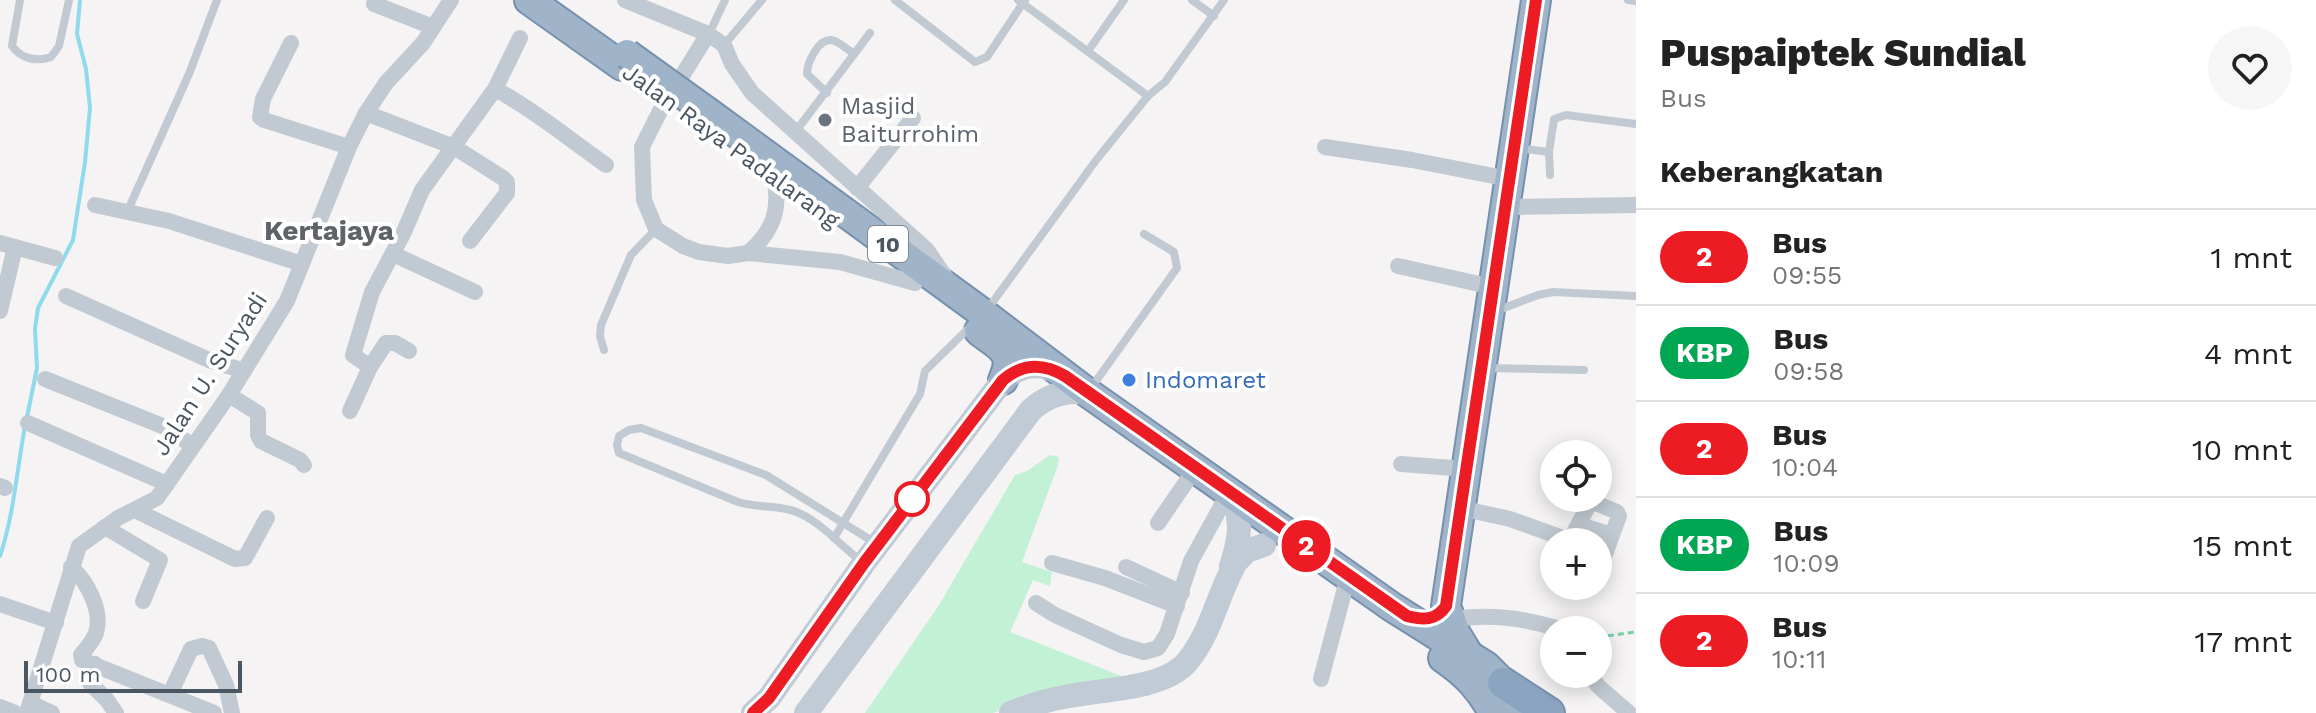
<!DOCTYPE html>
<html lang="id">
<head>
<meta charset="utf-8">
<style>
  :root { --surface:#fff; --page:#f6f6f6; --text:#222; --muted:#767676; --line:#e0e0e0 }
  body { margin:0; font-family:"Work Sans",sans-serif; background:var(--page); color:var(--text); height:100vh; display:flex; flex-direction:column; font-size:30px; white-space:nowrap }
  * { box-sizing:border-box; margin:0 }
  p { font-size:26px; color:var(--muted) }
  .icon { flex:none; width:44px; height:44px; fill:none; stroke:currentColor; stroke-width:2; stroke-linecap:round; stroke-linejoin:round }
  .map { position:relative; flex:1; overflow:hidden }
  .panel { display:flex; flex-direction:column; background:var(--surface); width:680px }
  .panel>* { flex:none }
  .badge { padding:0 16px; border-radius:26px; font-size:28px; line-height:52px }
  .buttons { position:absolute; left:1540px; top:440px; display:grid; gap:16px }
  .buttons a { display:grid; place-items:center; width:72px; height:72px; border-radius:50%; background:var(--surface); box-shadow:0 4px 20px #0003; font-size:40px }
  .scale { position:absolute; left:24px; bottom:20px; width:218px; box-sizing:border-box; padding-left:8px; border:4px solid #4a5661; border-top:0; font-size:22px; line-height:28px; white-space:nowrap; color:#4a5661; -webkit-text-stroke:6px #fff; paint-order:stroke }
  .map>.badge { position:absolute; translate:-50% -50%; box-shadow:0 0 0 4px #fff }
  h2 { padding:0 24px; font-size:30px; line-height:72px }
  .round { display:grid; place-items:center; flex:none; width:84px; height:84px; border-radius:42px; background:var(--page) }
  .headline { display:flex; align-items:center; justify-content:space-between; height:136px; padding:0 24px }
  h1 { font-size:38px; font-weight:800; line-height:60px }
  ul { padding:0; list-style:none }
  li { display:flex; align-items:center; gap:24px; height:96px; padding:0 24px; border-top:2px solid var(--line) }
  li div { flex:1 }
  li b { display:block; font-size:30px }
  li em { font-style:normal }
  li .badge { min-width:88px; font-weight:700; text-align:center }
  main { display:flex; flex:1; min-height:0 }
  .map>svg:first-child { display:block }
</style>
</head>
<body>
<main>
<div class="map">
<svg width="1636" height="713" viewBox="0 0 1636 713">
  <rect width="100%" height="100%" fill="#f5f3f3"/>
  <path fill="#c3f1d5" d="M1050,455L1059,457L1057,468L1022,562L1052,572L1050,586L1033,580L1010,632L1124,677L1062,688L993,713H865L939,605L1015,475L1027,471Z"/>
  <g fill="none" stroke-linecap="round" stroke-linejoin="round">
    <g stroke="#90daee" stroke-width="4">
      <path d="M27,417L37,368L35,329L38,308L73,240L85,162L90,108L86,69L77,34L80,0"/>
      <path d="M0,556C14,514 17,469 25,426"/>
    </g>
    <defs>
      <g id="trunk">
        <path d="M529,0L622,66"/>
        <path d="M709,113L984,314L1088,393L1392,607L1486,666L1503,683L1518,713"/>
        <path d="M979,331C999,347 1016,351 1003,380"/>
        <path d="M1467,652L1456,634L1446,606L1536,0"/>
        <path d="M1443,658C1465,673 1481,689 1493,713"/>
      </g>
      <path id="motorway" d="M1503,683L1549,713"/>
    </defs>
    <use href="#trunk" stroke="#7690ad" stroke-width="32"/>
    <use href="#motorway" stroke="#7690ad" stroke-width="34"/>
    <path stroke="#7ad0a6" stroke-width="3" stroke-dasharray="6 4" stroke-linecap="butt" d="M1598,637L1636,632"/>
    <g stroke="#c1cad2" stroke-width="8">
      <path d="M20,0L12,46C21,59 37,62 51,57L59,46L69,0"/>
      <path d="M895,0L975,62L987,57L1025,0"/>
      <path d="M1018,0L1148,96"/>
      <path d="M1192,0L1214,16"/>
      <path d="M1628,0L1636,1"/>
      <path d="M709,34L725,0"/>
      <path d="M724,45L762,0"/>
      <path d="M1088,51L1124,0"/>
      <path d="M827,93L807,74C807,63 818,39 831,40C839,41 848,50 854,54"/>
      <path d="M796,131L870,33"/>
      <path d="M1518,148L1549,152"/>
      <path d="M1550,175L1549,152L1554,119L1566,115L1636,124"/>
      <path d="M128,210L189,74L217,0"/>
      <path d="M987,310L1097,159L1148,96L1165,82L1224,0"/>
      <path d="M1496,311L1538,295L1553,292L1636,296"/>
      <path d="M604,350L600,336L601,325L631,255L656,229"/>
      <path d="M1486,368L1584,370"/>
      <path d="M1091,388L1177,268L1174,252L1144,234"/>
      <path d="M834,538L920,394L925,371L971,326"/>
      <path d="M860,560C838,544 821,521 794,511C776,505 757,508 738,502L619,453L617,445L619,436L629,430L641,428L766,475L877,544"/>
    </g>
    <g stroke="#c1cad2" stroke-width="16">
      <path d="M625,0L708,34L724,45L732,64L752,93L927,250L946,278"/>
      <path d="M374,4L433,27"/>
      <path d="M708,34L659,113L642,147L644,200L656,229L683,246L699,252L728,256L748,253L840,262L915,283"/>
      <path d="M291,43L263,99L260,117L264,120L349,147"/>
      <path d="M495,89C534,110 569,139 606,165"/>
      <path d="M366,113L454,147L503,178L507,182V193L470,241"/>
      <path d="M1325,147L1412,160L1509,179"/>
      <path d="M857,188L913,118"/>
      <path d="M95,205L169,221L302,264"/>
      <path d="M1505,207L1636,205"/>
      <path d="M0,243L55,258"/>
      <path d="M748,253C773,232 781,209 774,178"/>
      <path d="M393,254L475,292"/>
      <path d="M1398,266L1493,287"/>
      <path d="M66,296L209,360L244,371"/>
      <path d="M0,311L15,247"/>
      <path d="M409,351L395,343H386L370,367L353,355L372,292L403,234L422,190L495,89L520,38"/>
      <path d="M45,379L170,429L192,446"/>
      <path d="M229,395L258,413V435L261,441L300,460L304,465"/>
      <path d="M350,411L370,367"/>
      <path d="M28,423L167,484"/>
      <path d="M1401,464L1466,469"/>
      <path d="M0,486L5,488"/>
      <path d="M1460,508L1510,519L1574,542"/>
      <path d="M135,510L235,559L245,558L267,518"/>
      <path d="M1158,523L1195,469"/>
      <path d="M1579,525L1612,535"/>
      <path d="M105,527L160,560L143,601"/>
      <path d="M1570,540L1591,501L1617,512L1619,516L1605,554L1598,555"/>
      <path d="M1052,563L1105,578L1177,606"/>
      <path d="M71,567C87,581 103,611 96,633C93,641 87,648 81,655L82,660L214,713"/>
      <path d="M1126,567L1182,593"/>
      <path d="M1036,603L1055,615L1121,645L1144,652L1158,648L1167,634L1191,561L1229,492"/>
      <path d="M0,604L56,623"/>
      <path d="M1451,620C1487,613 1528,619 1563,630"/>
      <path d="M95,664L90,683L107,700L116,713"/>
      <path d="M1590,674L1598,686L1629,713"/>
      <path d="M1321,679L1345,588"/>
      <path d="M170,694L191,649L202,646L209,648L226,685L232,713"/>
      <path d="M30,703L52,713"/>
      <path d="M0,707L15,713"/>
      <path d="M27,713L79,546L118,518L157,498L229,395L287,301L349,147L366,113L386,83L423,43L451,0"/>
    </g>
    <g stroke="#c1cbd6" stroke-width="24">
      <path d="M1229,492C1244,517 1240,539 1231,566"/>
      <path d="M753,713L769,698L864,563L1003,380C1020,365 1038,362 1058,372"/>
      <path d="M806,713L1031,410C1048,395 1066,389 1088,393"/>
      <path d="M1011,713C1030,705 1050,699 1070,696C1104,689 1164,689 1187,662C1211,634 1218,593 1236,562L1247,551L1264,545"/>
    </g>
    <use href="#trunk" stroke="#9fb4c9" stroke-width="28"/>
    <use href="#motorway" stroke="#8ba5c1" stroke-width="30"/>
    <defs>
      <path id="trunk-bridge" d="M627,54L709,113"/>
    </defs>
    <use href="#trunk-bridge" stroke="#7690ad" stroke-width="32" stroke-linecap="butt"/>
    <use href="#trunk-bridge" stroke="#9fb4c9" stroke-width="28"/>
  </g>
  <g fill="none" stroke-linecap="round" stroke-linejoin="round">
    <defs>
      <path id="line" d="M753,713L769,698L864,563L1003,380C1023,363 1043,363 1065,376L1407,616C1423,620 1436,621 1446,606L1536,0"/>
    </defs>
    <use href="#line" stroke="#fff" stroke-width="18"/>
    <use href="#line" stroke="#ed1c24" stroke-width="12"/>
  </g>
  <circle fill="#6b7280" stroke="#fff" stroke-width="3" cx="825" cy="120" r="8"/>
  <circle fill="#3f7fe0" stroke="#fff" stroke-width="3" cx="1129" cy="380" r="8"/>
  <circle fill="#fff" stroke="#ed1c24" stroke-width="4" cx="912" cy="499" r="16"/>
  <g text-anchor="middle" stroke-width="8" stroke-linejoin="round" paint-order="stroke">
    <rect fill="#fff" stroke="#808990" stroke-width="2" x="868" y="226" width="40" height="36" rx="6"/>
    <g font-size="22" font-weight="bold" fill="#4a5661">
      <text x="888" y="252">10</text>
    </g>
    <g font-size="24" fill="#5b616d" stroke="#fff" text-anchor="start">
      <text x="841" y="114">Masjid<tspan x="841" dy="28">Baiturrohim</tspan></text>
    </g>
    <g font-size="24" fill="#4a5661" stroke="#fff">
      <text transform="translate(731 146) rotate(36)" y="8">Jalan Raya Padalarang</text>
      <text transform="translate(210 374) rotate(-57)" y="8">Jalan U. Suryadi</text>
    </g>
    <g font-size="24" fill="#366cbe" stroke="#fff" text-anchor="start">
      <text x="1145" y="388">Indomaret</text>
    </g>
    <g font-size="28" font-weight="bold" fill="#5f6368" stroke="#fff">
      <text x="329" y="240">Kertajaya</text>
    </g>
  </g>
</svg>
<div class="buttons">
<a><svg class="icon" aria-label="locate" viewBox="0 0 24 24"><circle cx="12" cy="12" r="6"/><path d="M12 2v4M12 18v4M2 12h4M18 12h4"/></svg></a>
<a>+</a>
<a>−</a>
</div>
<div class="scale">100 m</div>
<b class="badge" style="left:1306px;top:546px;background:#ed1c24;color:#fff">2</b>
</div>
<section class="panel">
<div class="headline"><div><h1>Puspaiptek Sundial</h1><p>Bus</p></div><a class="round"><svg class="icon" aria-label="heart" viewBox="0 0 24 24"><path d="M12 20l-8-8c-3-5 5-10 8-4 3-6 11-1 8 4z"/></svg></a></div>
<h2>Keberangkatan</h2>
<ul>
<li><span class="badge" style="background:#ed1c24;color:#fff">2</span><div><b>Bus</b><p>09:55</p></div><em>1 mnt</em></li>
<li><span class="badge" style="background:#00a651;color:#fff">KBP</span><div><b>Bus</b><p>09:58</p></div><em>4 mnt</em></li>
<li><span class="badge" style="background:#ed1c24;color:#fff">2</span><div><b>Bus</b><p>10:04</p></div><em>10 mnt</em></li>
<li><span class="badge" style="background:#00a651;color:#fff">KBP</span><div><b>Bus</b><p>10:09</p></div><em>15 mnt</em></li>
<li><span class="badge" style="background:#ed1c24;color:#fff">2</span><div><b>Bus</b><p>10:11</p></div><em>17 mnt</em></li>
</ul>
</section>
</main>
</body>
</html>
